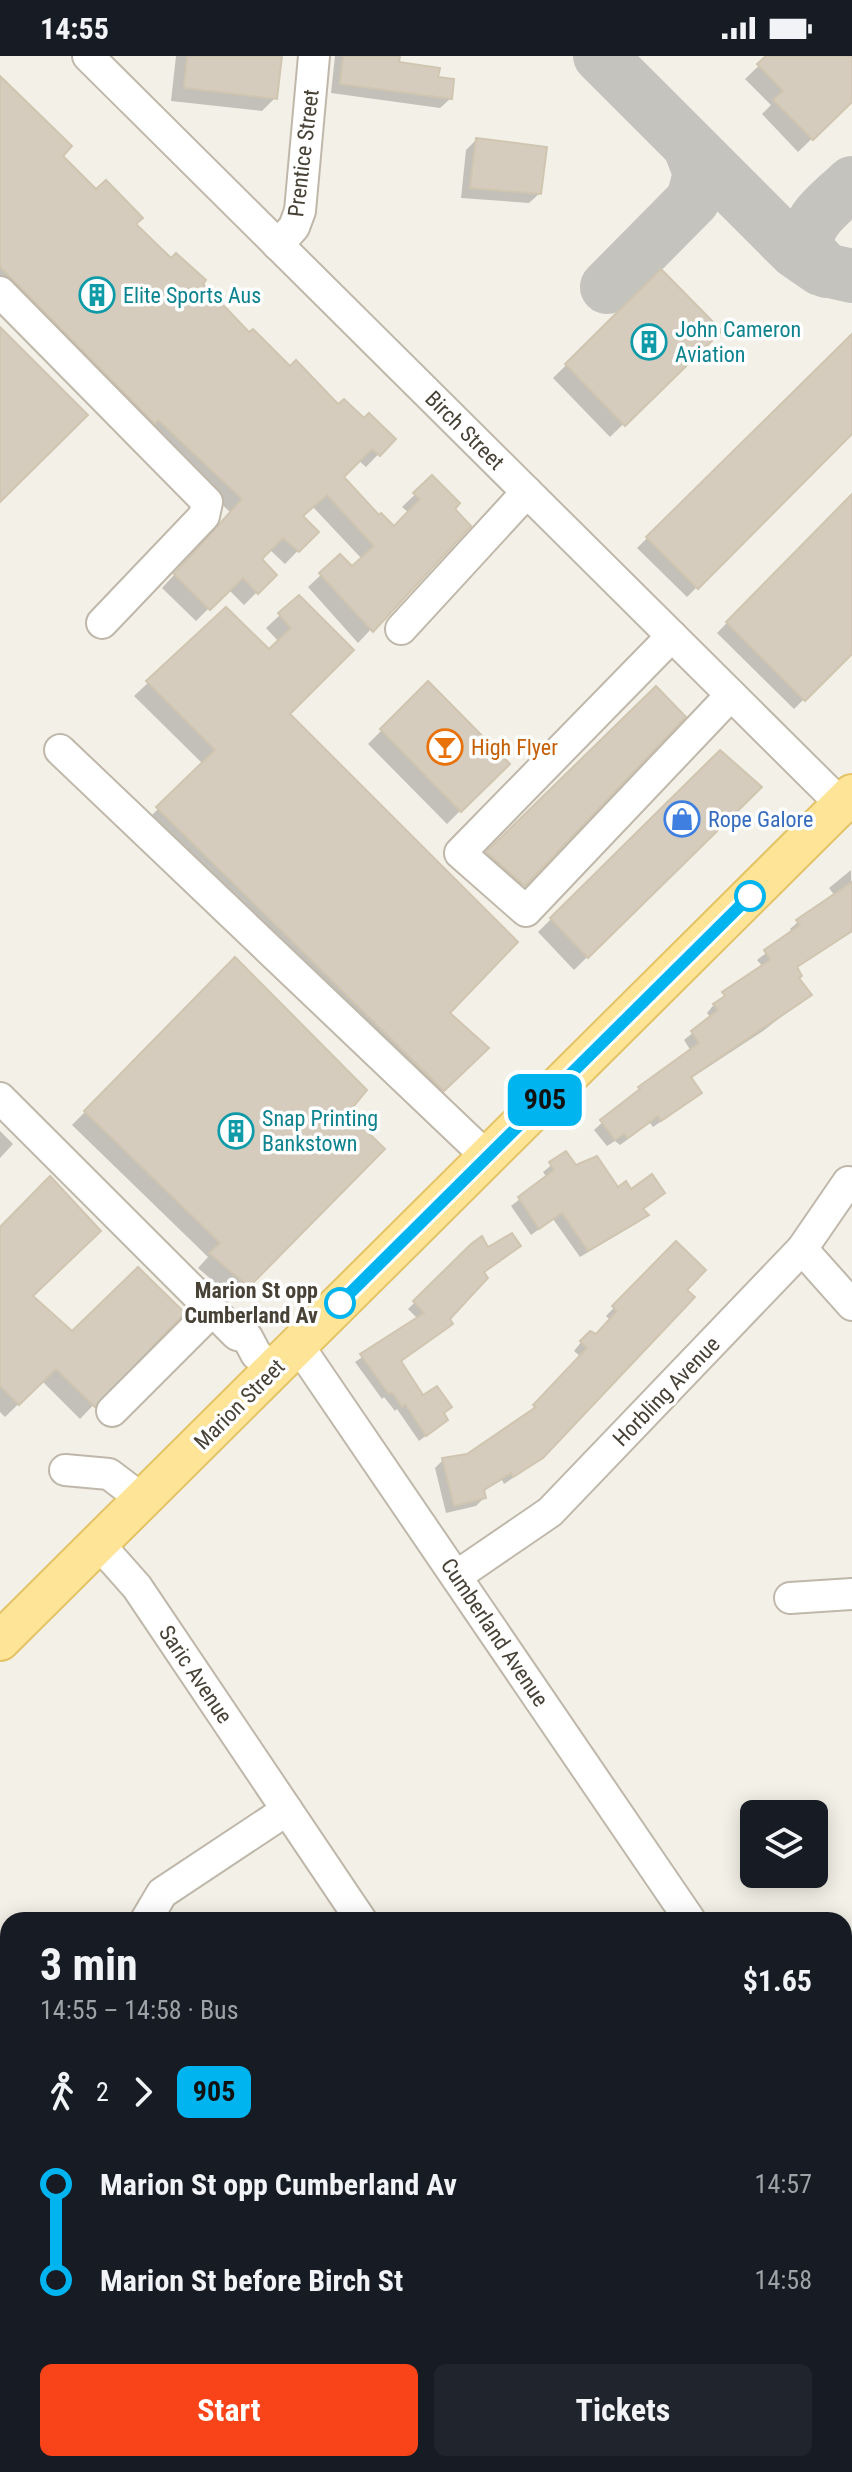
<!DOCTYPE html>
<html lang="en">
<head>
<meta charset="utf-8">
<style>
  :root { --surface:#171b24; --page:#20242c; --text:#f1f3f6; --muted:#9ea1a6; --accent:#f94419 }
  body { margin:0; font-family:"Roboto Condensed",sans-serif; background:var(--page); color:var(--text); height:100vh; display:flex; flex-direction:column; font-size:30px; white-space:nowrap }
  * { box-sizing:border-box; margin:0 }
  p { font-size:26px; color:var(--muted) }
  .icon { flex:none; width:44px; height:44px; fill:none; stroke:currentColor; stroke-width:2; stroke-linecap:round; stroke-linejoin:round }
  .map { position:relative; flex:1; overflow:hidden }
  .side { position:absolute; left:0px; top:1856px; width:852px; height:560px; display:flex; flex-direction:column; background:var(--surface); border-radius:24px 24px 0 0; box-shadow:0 4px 20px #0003 }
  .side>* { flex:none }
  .badge { padding:0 16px; border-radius:12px; font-size:28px; line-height:52px }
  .controls { position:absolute; left:740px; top:1744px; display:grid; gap:16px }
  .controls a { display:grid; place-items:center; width:88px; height:88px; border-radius:12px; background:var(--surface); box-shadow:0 4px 20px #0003; font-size:40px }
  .map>.badge { position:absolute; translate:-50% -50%; box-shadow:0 0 0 4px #fff }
  .legs { display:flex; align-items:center; gap:12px; height:88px; padding:0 40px; font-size:26px }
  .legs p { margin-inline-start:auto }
  .overview { display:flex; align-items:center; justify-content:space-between; height:136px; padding:0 40px }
  h1 { font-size:44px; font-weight:700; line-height:60px }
  .action { display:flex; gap:16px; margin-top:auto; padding:16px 40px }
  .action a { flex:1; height:92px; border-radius:12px; background:var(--accent); color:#fff; font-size:32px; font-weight:700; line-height:92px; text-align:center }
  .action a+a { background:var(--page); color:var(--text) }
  ul { padding:0 40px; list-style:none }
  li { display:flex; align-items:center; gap:28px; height:96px; font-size:30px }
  li i { display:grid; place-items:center; width:12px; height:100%; margin:0 10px; background:currentColor }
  li i::after { content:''; width:20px; height:20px; margin:-10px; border:6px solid; border-radius:50%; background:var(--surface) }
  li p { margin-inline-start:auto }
  li:first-child i { background:linear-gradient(#0000 50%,currentColor 0) }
  li:last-child i { background:linear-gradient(currentColor 50%,#0000 0) }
  .status { display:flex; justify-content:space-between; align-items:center; height:56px; padding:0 40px; background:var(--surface); direction:ltr }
  .status svg { height:22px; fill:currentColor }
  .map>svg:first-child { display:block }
</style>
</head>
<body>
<div class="status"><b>14:55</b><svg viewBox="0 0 49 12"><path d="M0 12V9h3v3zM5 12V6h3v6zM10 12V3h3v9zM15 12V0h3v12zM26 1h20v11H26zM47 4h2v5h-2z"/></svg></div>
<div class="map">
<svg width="852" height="2416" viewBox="0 0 852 2416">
  <rect width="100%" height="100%" fill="#f3f0e7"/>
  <g fill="#0003">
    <path d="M176,0H280L275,42L262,55L171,45Z"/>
    <path d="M335,0H398L397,8L436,23L450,43L440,52L331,37Z"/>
    <path d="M769,0H852V44L798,96L762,58L771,49L745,23Z"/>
    <path d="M0,22L60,100L201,228L249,279L338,351L393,383L366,411L358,404L341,421L379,461L394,472L409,457L402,451L432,422L452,453L468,470L358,587L308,531L340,501L352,513L362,503L313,451L301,461L316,476L285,508L269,493L259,503L274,519L244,549L228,533L196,565L162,532L231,457L0,238Z"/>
    <path d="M476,84L540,137L529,147L461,142L466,94Z"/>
    <path d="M661,216L719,275L610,381L553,322Z"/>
    <path d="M852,281V376L687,541L637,492Z"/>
    <path d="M852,440V595L794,653L717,577Z"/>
    <path d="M298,542L287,658L447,957L486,992L430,1047L145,766L203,708L134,640L226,554L269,596L279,586L266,572Z"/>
    <path d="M428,628L507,708L447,768L368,688Z"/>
    <path d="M656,632L683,661L510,842L474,811Z"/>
    <path d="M720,696L759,731L574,914L538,876Z"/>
    <path d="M851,814L852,869L833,888L795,912L796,922L809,939L763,975L690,1023L699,1036L692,1044L653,1071L650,1067L620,1089L615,1085L607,1090L594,1074L640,1032L691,995L684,984L711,962L707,957L716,946L763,911L757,904L792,877L790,873L798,866L835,840L829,832Z"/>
    <path d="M235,904L345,1057L382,1093L234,1243L198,1212L208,1201L72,1069Z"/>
    <path d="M0,1075L13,1088L0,1102Z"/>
    <path d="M565,1098L575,1111L617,1134L654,1145L642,1154L646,1159L639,1166L580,1201L553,1163L531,1179L511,1150L547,1122L543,1116Z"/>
    <path d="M0,1173L30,1241L72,1277L182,1257L80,1363L42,1325L5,1361L0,1356Z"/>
    <path d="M676,1188L684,1234L692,1241L532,1409L504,1428L502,1424L482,1436L484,1442L476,1450L446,1457L435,1412L443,1404L468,1399L527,1358L581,1301L574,1295L582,1285L596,1280L610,1264L606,1260Z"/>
    <path d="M472,1190L488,1193L519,1190L482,1217L399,1306L422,1342L446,1364L419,1385L397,1353L395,1355L384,1341L382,1343L355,1306L418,1263L408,1253Z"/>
  </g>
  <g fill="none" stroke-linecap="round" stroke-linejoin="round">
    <g stroke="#c4c3be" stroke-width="54">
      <path d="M600,0L795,195L821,213L852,220"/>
      <path d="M827,215L808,195C801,166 833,146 852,127"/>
      <path d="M607,231L693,144L700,117L690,91"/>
    </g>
  </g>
  <g fill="#d5ccbd" stroke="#d0c5b0" stroke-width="2">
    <path d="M187,0H282L277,43L184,32Z"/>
    <path d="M343,0H400L399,6L440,12L438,21L454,23L452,43L340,28Z"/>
    <path d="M766,0H852V46L813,84L773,44L783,35L757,8Z"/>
    <path d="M0,20L72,90L63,100L96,133L106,124L143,162L136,168L171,202L176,197L206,224L203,228L249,276L253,273L290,310L296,304L338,348L344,343L364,362L369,357L396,383L380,400L372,393L344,421L379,459L381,457L394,470L420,443L413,437L432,419L460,447L455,453L471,470L373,576L319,517L340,498L352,510L374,490L327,439L303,460L319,476L299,496L283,482L262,503L277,519L258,538L243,522L210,554L174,518L242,443L158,364L155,368L0,211Z"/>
    <path d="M476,82L547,91L541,138L470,132Z"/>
    <path d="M661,213L722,275L625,370L565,308Z"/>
    <path d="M0,271L88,359L0,446Z"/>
    <path d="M852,278V378L698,533L646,481Z"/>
    <path d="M852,438V598L805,645L726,566Z"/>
    <path d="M299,539L354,594L290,658L518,886L450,957L489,992L444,1035L156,751L215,694L146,625L226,551L269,593L291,572L278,557Z"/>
    <path d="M428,625L510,708L461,756L380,673Z"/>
    <path d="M656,630L686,661L525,830L486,796Z"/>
    <path d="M720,694L762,731L588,902L550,862Z"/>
    <path d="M852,826V875L797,911L802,920L799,922L812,939L691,1021L702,1037L661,1065L658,1060L628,1082L624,1078L615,1084L600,1064L640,1033L638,1031L699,987L691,975L718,954L713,948L725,940L722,936L770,904L764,894L800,869L796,864Z"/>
    <path d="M235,901L367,1034L348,1057L385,1093L249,1231L209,1197L220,1187L84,1055Z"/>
    <path d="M566,1095L576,1109L597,1100L618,1131L626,1125L631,1133L652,1118L665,1137L643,1153L649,1159L588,1195L562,1157L539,1173L518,1141L554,1114L549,1106Z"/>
    <path d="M50,1120L101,1175L33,1240L72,1275L138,1211L185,1257L95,1351L56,1313L19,1349L0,1330V1171Z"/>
    <path d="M512,1177L521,1190L484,1216L488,1222L450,1263L453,1268L401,1305L423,1339L437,1330L452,1351L444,1357L448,1364L426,1380L405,1348L402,1351L392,1336L389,1338L360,1298L424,1257L413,1245L471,1188L482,1180L488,1191Z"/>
    <path d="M676,1185L706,1214L687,1234L695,1241L543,1402L513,1421L511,1417L484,1434L486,1442L454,1450L442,1402L467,1398L536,1351L533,1349L587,1292L580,1285L590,1275L596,1278L617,1255L612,1250Z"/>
  </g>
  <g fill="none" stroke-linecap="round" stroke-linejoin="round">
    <defs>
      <g id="minor">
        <path d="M88,0L841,748"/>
        <path d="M278,189L294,171L300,155L314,0"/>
        <path d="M0,236L207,446L204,460L102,567"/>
        <path d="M401,573L527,436"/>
        <path d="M672,580L460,797L526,855L731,639"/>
        <path d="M60,694L487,1101"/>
        <path d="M0,1042L237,1279L247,1281L256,1298L273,1314"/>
        <path d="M802,1193L852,1249"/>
        <path d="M298,1289L690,1864"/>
        <path d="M112,1355L212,1255"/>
        <path d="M65,1414L109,1418L142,1443"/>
        <path d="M98,1487L137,1531L361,1864"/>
        <path d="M458,1519L550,1456L802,1193L848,1126"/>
        <path d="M790,1542L852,1538"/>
        <path d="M146,1864L162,1837L287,1754"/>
        <path d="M844,2019L852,2010"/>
        <path d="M0,2165L8,2185"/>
        <path d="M0,2349L8,2344"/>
        <path d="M131,2408L136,2416"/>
        <path d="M760,2408L766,2416"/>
        <path d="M446,2416L454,2408"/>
      </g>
      <path id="major" d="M0,1585L852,738"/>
    </defs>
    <use href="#minor" stroke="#bfb8aa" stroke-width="34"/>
    <use href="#major" stroke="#e3c365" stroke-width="42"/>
    <use href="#minor" stroke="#fff" stroke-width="30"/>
    <use href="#major" stroke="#fee496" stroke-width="38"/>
  </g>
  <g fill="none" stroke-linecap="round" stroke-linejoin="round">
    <defs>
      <path id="line-1" d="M340,1247L750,840"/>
    </defs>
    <use href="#line-1" stroke="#fff" stroke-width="18"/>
    <use href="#line-1" stroke="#00b5ef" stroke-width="12"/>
  </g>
  <defs>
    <symbol id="building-ring" viewBox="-11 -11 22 22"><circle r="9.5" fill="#fff" stroke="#0f9aa8" stroke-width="1.5"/><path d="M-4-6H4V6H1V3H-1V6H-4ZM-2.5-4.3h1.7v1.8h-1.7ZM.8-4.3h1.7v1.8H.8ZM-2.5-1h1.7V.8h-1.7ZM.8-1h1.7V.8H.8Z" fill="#0f9aa8"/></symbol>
    <symbol id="bar-ring" viewBox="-11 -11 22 22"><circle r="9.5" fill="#fff" stroke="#e8710a" stroke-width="1.5"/><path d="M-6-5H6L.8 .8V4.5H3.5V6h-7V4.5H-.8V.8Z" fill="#e8710a"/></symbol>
    <symbol id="shop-ring" viewBox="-11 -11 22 22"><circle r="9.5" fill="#fff" stroke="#3f7fe0" stroke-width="1.5"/><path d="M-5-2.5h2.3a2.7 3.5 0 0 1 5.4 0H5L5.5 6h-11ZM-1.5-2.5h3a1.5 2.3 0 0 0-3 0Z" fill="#3f7fe0"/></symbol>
  </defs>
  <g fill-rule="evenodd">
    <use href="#building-ring" x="77" y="219" width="40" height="40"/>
    <use href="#building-ring" x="629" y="266" width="40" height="40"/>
    <use href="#bar-ring" x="425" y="671" width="40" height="40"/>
    <use href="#shop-ring" x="662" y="743" width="40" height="40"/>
    <use href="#building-ring" x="216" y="1055" width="40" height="40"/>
  </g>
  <g fill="#fff" stroke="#00b5ef" stroke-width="4">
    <circle cx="750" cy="840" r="14"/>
    <circle cx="340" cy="1247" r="14"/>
  </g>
  <g text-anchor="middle" stroke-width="7" stroke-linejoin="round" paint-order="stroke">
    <g font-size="22" fill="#474136" stroke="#fff">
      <text transform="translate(303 97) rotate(-83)" y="8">Prentice Street</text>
      <text transform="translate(465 374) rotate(45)" y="8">Birch Street</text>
      <text transform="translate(666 1335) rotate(-46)" y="8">Horbling Avenue</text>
      <text transform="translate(239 1348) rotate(-45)" y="8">Marion Street</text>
      <text transform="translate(495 1576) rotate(56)" y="8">Cumberland Avenue</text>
      <text transform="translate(196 1618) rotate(56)" y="8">Saric Avenue</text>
    </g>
    <g font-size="22" fill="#0d838f" stroke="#fff" text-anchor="start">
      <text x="123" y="247">Elite Sports Aus</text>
      <text x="675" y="281">John Cameron<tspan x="675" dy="25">Aviation</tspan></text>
      <text x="262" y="1070">Snap Printing<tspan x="262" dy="25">Bankstown</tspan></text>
    </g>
    <g font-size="22" fill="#c56008" stroke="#fff" text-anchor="start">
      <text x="471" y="699">High Flyer</text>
    </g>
    <g font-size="22" fill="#366cbe" stroke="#fff" text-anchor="start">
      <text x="708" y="771">Rope Galore</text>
    </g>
    <g font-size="22" font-weight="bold" fill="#474136" stroke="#fff" text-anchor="end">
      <text x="318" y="1242">Marion St opp<tspan x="318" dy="25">Cumberland Av</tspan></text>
    </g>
  </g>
</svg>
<div class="controls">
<a><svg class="icon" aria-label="layers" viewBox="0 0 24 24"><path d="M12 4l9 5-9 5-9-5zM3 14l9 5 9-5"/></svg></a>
</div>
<b class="badge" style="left:545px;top:1044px;background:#00b5ef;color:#111">905</b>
<section class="side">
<div class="overview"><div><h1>3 min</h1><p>14:55 – 14:58 · Bus</p></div><b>$1.65</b></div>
<div class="legs"><svg class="icon" aria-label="walk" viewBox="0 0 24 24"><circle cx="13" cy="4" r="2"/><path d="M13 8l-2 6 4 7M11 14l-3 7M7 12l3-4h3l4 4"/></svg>2<svg class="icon" aria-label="forward" viewBox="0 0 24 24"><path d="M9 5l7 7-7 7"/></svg><b class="badge" style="background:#00b5ef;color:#111">905</b></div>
<ul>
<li><i style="color:#00b5ef"></i><b>Marion St opp Cumberland Av</b><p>14:57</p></li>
<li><i style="color:#00b5ef"></i><b>Marion St before Birch St</b><p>14:58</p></li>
</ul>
<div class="action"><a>Start</a><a>Tickets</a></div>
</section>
</div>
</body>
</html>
